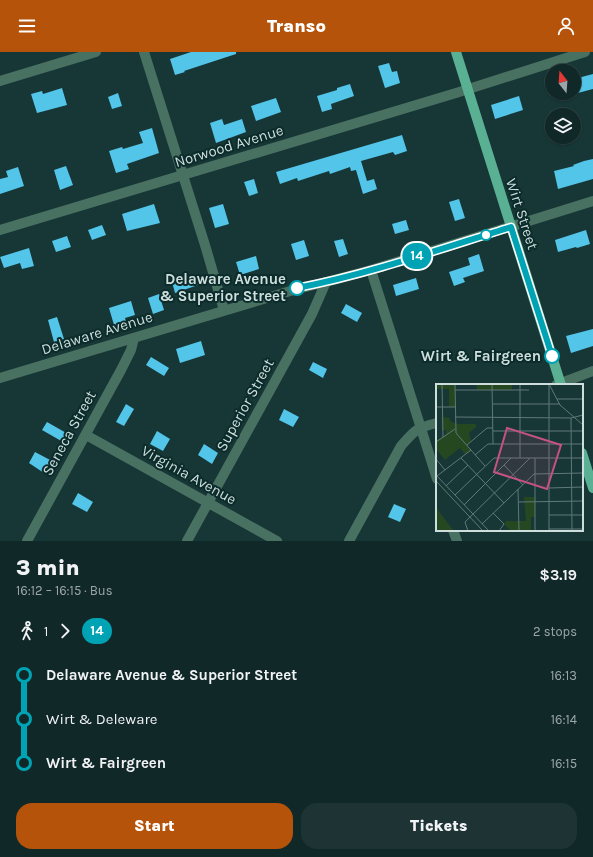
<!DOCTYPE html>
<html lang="en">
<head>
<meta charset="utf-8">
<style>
  :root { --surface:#112828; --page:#1e3434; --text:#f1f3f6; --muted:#9ca6a8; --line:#304445; --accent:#b45309 }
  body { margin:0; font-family:Karla,sans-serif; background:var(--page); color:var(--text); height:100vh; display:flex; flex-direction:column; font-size:15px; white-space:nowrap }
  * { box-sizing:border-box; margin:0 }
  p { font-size:13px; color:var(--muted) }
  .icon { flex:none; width:22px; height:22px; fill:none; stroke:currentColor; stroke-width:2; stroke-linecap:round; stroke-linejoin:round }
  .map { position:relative; height:489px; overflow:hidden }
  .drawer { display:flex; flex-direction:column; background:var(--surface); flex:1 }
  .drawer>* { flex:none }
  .badge { padding:0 8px; border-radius:13px; font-size:14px; line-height:26px }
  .needle { width:26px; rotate:343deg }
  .fabs { position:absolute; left:545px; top:12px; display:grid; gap:8px }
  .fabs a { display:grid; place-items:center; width:36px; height:36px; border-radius:50%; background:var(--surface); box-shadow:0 1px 3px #0004,0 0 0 1px var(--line); font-size:20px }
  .map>.badge { position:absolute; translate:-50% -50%; box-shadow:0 0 0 2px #fff }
  .legs { display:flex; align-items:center; gap:6px; height:44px; padding:0 16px; font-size:13px }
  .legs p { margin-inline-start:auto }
  .head { display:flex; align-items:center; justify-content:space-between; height:68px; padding:0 16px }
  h1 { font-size:22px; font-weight:800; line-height:30px }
  .action { display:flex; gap:8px; margin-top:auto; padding:8px 16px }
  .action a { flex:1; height:46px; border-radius:16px; background:var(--accent); color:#fff; font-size:16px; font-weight:800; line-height:46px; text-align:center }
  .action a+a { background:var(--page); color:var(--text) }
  ul { padding:0 16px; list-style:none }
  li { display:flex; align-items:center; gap:14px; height:44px; font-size:15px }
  li i { display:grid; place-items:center; width:6px; height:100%; margin:0 5px; background:currentColor }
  li i::after { content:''; width:10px; height:10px; margin:-5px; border:3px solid; border-radius:50%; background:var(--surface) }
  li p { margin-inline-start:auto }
  li:first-child i { background:linear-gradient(#0000 50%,currentColor 0) }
  li:last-child i { background:linear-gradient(currentColor 50%,#0000 0) }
  header { display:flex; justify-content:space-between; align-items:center; height:52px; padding:0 16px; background:var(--accent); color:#fff; font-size:18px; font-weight:800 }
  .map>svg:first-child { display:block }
</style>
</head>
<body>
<header><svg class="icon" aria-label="menu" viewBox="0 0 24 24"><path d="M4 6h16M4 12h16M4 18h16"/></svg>Transo<svg class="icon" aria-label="person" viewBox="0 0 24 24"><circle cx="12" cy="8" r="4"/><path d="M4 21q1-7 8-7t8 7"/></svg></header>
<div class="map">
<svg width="593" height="489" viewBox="0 0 593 489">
  <rect width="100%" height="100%" fill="#173636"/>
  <g fill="#53c5e9">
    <path d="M191,0H236V2L184,19L185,20L175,23L170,7Z"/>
    <path d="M389,11L392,20L397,19L400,31L385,36L378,14Z"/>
    <path d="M593,22V37L574,42V27Z"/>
    <path d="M350,32L354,44L331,52L332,57L322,60L317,44L337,38V36Z"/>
    <path d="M62,36L67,53L37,61L31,42L42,39L43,42Z"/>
    <path d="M118,41L122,54L112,57L108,45Z"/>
    <path d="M519,44L523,58L495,67L491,53Z"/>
    <path d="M276,46L281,60L256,69L251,54Z"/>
    <path d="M222,67L224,73L242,67L246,80L216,91L210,71Z"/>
    <path d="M152,76L159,101L127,112L129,117L116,121L109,99L122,95L123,97L143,91L139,80Z"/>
    <path d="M402,83L407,99L395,103L393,100L361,109L367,129L374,127L377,137L363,142L356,118L351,119L350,115L330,122L329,119L298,129L297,126L280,132L276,120Z"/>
    <path d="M593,107V127L558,137L554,119L574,114L573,113L584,109Z"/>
    <path d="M66,114L73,133L60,138L54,118Z"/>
    <path d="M18,115L24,134L0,142V127L8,125L6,119Z"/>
    <path d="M254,127L258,141L249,144L244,130Z"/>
    <path d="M459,147L465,166L455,169L449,150Z"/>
    <path d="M154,152L160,171L127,179L122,162Z"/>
    <path d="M223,152L229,172L215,176L209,156Z"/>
    <path d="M406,168L409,178L395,182L392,172Z"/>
    <path d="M102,173L106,183L92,188L88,178Z"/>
    <path d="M586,178L590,192L577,196L576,195L558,200L555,188Z"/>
    <path d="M67,184L71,195L56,200L52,189Z"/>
    <path d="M343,187L348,202L339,205L334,189Z"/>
    <path d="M304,188L309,204L296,208L291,192Z"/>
    <path d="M29,196L34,214L22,217L20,211L4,216L0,205Z"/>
    <path d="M479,202L484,219L463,226L465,230L454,234L449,220L470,213L468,206Z"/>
    <path d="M256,204L259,217L240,223L236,210Z"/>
    <path d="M195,223L198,233L175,241L172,230Z"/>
    <path d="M416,226L419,237L396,244L393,233Z"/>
    <path d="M159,242L164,258L153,262L148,246Z"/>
    <path d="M131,249L135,263L125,266L126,270L114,273L109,256Z"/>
    <path d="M346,252L362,261L357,270L341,261Z"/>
    <path d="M57,265L64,287L54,290L48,268Z"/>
    <path d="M593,277V294L571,301L566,284Z"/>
    <path d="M201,289L205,303L180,311L176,297Z"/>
    <path d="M151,305L169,316L164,324L146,313Z"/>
    <path d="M313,310L327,317L323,326L309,318Z"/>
    <path d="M126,352L134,357L124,374L116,370Z"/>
    <path d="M284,357L299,365L293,375L279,368Z"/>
    <path d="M47,370L68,382L63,390L42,378Z"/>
    <path d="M157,379L170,387L163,399L150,392Z"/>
    <path d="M204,392L218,401L212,412L198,403Z"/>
    <path d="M35,400L52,409L44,421L29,411Z"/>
    <path d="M78,441L93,450L87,460L72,452Z"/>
    <path d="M394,452L406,457L400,470L388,465Z"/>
  </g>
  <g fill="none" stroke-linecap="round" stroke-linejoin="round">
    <g stroke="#497162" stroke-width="10">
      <path d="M144,0L205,193L224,258"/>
      <path d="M0,29L96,0"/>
      <path d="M0,178L456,41L585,0"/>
      <path d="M371,218L437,427"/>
      <path d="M0,326L297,237L326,230L371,218L593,149"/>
      <path d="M556,333L593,319"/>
      <path d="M86,383L277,489"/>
      <path d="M453,478L457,489"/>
      <path d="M27,489L121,318L131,298L134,286"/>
      <path d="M187,489L312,262L326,230"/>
      <path d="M349,489L401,394C415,378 416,376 437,371"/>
    </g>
    <g stroke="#5ab092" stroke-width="10">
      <path d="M456,0L561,333"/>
      <path d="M582,401L593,436"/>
    </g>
  </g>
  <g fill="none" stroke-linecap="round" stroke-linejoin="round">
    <defs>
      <path id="line-1" d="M297,236C369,222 440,197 511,175L552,304"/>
    </defs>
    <use href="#line-1" stroke="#fff" stroke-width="9"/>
    <use href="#line-1" stroke="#00a3b4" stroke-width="6"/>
  </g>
  <g fill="#fff" stroke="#00a3b4" stroke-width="2">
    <circle cx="486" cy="183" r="5"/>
    <circle cx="297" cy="236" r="7"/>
    <circle cx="552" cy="304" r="7"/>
  </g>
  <g text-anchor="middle" stroke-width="4" stroke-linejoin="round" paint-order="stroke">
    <g font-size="15" fill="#cddedd" stroke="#0c2c2c">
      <text transform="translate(229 94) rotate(-17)" y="5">Norwood Avenue</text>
      <text transform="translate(522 162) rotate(72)" y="5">Wirt Street</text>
      <text transform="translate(97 281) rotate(-17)" y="5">Delaware Avenue</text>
      <text transform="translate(245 353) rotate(-61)" y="5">Superior Street</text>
      <text transform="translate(69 381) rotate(-61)" y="5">Seneca Street</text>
      <text transform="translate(189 423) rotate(29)" y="5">Virginia Avenue</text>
    </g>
    <g font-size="15" font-weight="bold" fill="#cddedd" stroke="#0c2c2c" text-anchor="end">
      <text x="286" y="232">Delaware Avenue<tspan x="286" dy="17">&amp; Superior Street</tspan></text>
      <text x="541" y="309">Wirt &amp; Fairgreen</text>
    </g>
  </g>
  <g transform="translate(436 332)">
    <rect width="147" height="147" fill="#173636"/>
    <path d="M0,0H28L19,1V23H13V5H0ZM40,0H76V6H41ZM6,33L14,34V37L20,40H40V43L33,49L35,57L31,61L35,66L29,70L24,64L9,76L0,65V57L10,50V46H6ZM88,113H99V133H95V147H75L68,140L70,137H90ZM0,122L4,129L18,147H0Z" fill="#254821"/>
    <path fill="none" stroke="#607979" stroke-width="1" d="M6,0L7,53M19,0L20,49L49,82M56,0L57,60M84,0V74M113,0V147M113,0L124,21L147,41M19,6H93M121,15H147M57,20H124M0,23H19M19,33L135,34L147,31M135,34L136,147M57,47H147M0,58L19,45M31,61L51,44H57M35,66L1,92L53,147M39,71L52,60H147M25,74L68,119M99,74V147M0,75L9,86M68,81L87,101M0,97L47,147M10,102L32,81M113,104L147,103M82,105L83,147M19,111L58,74H147M83,118L147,117M28,121L75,74M57,129L68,140L63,147M113,131H147M46,140L98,90L147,89M113,145H147M32,147L29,138L94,74"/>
    <path fill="#c55382" fill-opacity="0.15" stroke="#c55382" stroke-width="2" d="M71,44L125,61L111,105L58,88Z"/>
    <rect width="147" height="147" fill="none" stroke="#cddedd" stroke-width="2"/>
  </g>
</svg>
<div class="fabs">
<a><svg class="needle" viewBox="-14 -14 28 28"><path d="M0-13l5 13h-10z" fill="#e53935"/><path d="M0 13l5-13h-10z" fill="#9ca6a8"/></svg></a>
<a><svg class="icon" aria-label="layers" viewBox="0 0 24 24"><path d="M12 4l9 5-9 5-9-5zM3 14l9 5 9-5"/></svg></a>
</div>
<b class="badge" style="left:417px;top:204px;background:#00a3b4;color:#fff">14</b>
</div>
<section class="drawer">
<div class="head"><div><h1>3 min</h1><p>16:12 – 16:15 · Bus</p></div><b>$3.19</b></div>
<div class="legs"><svg class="icon" aria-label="walk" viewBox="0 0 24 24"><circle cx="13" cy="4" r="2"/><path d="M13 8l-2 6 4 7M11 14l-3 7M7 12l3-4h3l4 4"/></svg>1<svg class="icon" aria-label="forward" viewBox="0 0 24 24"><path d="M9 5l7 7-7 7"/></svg><b class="badge" style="background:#00a3b4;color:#fff">14</b><p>2 stops</p></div>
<ul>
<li><i style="color:#00a3b4"></i><b>Delaware Avenue &amp; Superior Street</b><p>16:13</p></li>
<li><i style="color:#00a3b4"></i><span>Wirt &amp; Deleware</span><p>16:14</p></li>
<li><i style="color:#00a3b4"></i><b>Wirt &amp; Fairgreen</b><p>16:15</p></li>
</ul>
<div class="action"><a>Start</a><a>Tickets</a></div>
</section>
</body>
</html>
